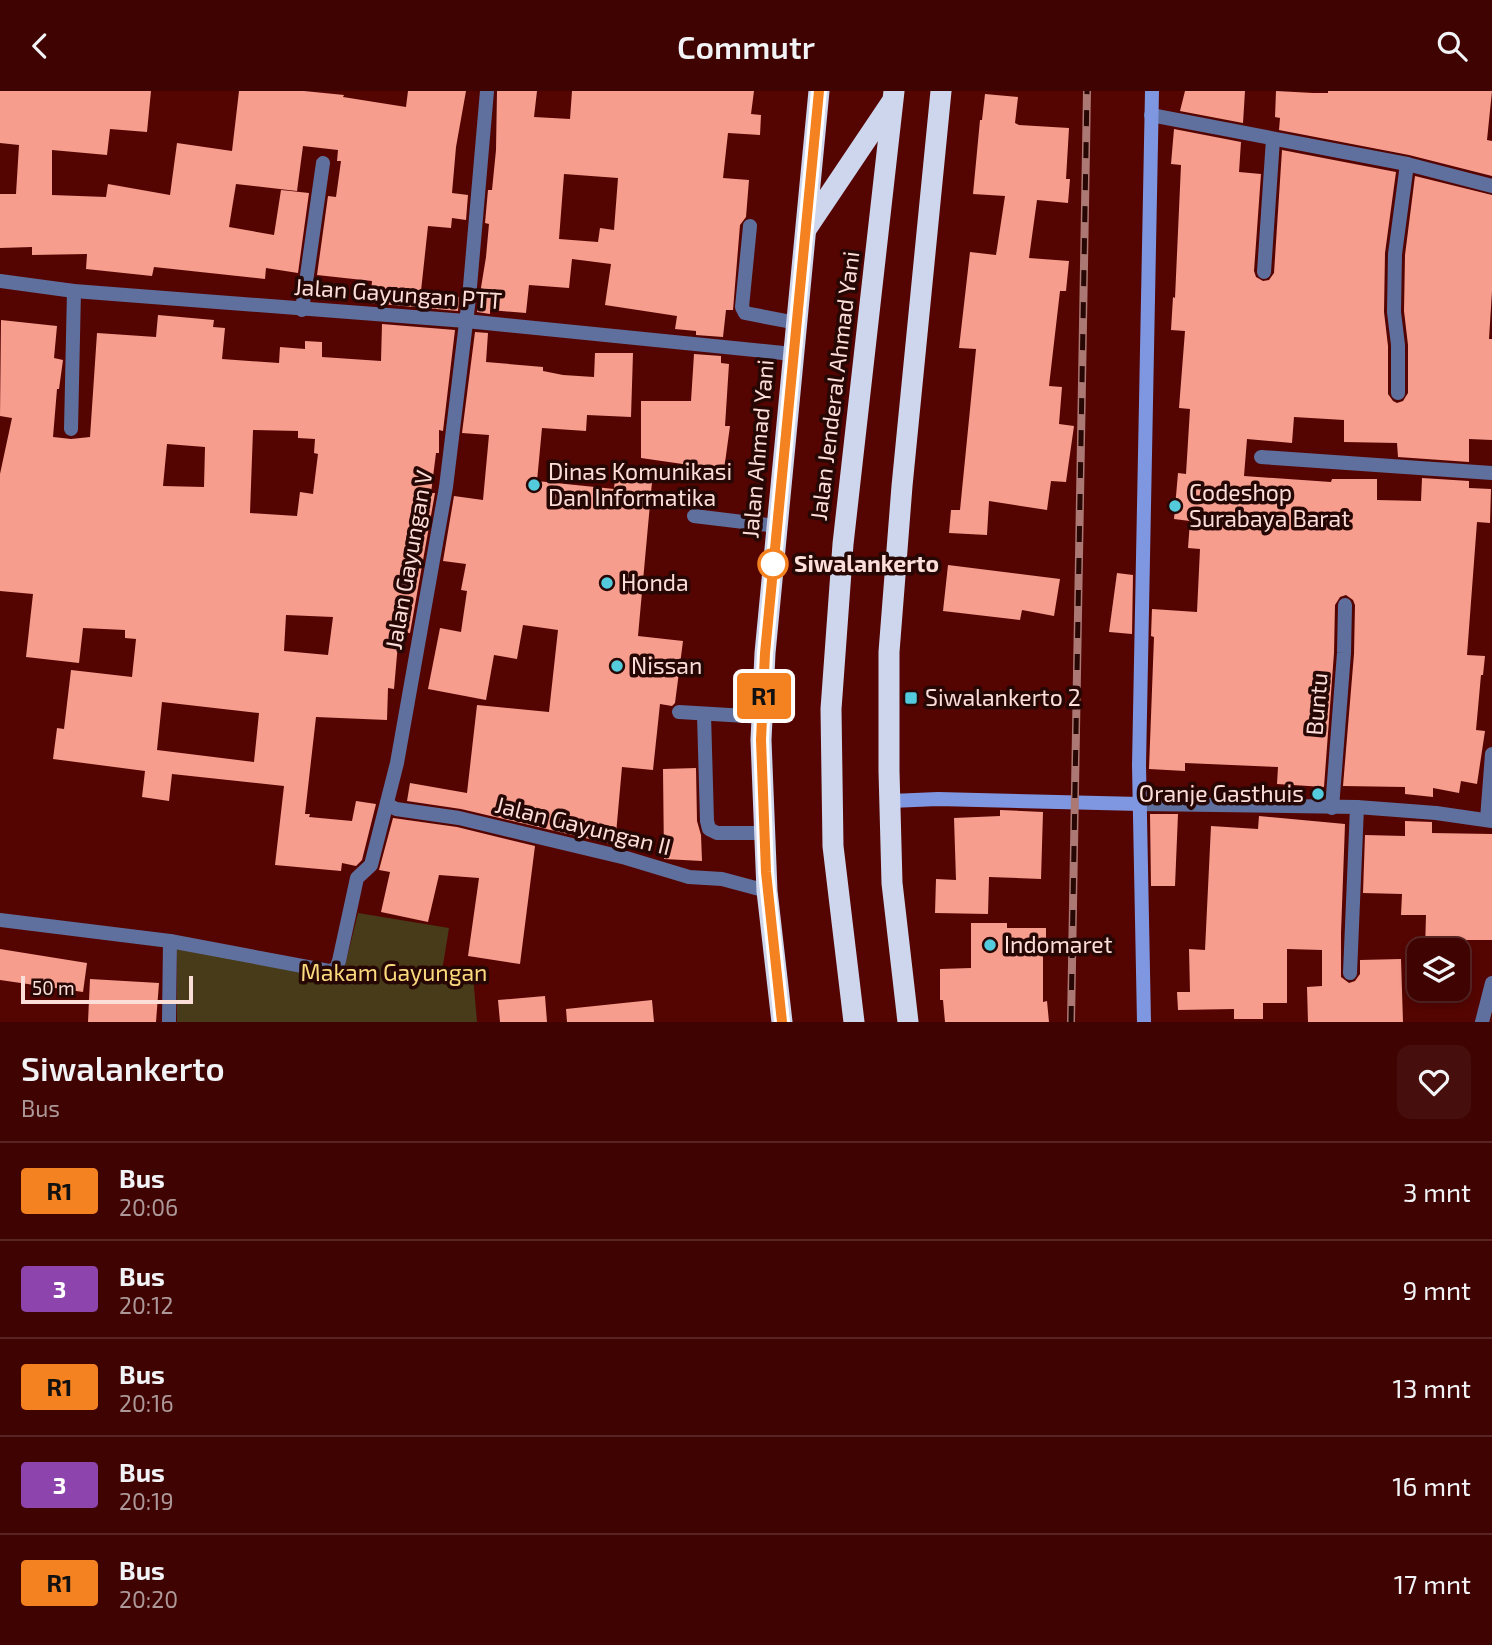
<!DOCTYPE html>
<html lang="id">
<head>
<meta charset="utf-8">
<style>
  :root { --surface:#3f0402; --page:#460e0c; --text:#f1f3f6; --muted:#ad9899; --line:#582524 }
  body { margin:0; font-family:"Exo 2",sans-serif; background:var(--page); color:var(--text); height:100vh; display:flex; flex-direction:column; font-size:26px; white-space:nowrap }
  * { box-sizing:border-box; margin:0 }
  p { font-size:23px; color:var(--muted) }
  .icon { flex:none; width:38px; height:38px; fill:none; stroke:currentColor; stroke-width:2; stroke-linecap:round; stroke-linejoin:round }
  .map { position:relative; height:931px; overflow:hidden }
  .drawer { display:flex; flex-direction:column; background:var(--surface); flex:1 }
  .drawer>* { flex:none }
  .badge { padding:0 14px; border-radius:5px; font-size:24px; line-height:46px }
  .buttons { position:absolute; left:1407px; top:847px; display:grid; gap:14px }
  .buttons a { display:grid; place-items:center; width:63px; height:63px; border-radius:14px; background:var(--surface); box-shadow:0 4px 10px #0003,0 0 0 2px var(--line); font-size:35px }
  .scale { position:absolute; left:21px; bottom:18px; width:172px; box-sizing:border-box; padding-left:7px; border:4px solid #fbded8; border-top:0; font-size:19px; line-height:24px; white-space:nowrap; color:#fbded8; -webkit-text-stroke:5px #260704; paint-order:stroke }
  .map>.badge { position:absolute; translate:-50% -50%; box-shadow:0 0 0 4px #fff }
  .round { display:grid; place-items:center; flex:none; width:74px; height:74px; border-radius:14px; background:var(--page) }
  .summary { display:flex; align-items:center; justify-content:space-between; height:119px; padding:0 21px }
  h1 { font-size:33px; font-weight:600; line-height:52px }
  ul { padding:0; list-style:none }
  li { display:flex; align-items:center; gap:21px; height:98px; padding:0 21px; border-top:2px solid var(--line) }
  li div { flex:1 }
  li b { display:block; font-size:26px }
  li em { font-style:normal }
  li .badge { min-width:77px; font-weight:700; text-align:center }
  header { display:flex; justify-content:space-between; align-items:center; height:91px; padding:0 21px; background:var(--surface); font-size:32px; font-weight:600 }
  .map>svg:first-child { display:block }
</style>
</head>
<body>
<header><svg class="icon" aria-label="back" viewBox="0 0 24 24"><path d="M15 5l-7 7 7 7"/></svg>Commutr<svg class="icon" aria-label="search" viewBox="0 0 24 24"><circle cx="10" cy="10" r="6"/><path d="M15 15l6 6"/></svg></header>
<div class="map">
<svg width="1492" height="931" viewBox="0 0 1492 931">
  <rect width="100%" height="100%" fill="#540502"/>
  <path fill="#473b19" d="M358,822L449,837L442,880L473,884L477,931H177V858L342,887Z"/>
  <g fill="#f69d8e" fill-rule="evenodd">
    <path d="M0,0H151L147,41L110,38L107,64L52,59V104L106,106L108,93L170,104L177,52L232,60L239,0H304L344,4L343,6L406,16L408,0H466L456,56L452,102L468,104L466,129L452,127L451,137L428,135L421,200L459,206L458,220L370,212L372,190L317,184L328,105L336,106L341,70H337L338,59L303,55L297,100L236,93L229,136L274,144L281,99L309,102L298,182L266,177L265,188L154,176L152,185L86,178L87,163L32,164V156L0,157V103H16L19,54L0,52Z"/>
    <path d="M497,0H537L534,26L570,28L572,0H754L751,23L761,24L760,44L728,42L723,87L749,89L746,126L740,134L733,219H726L723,246L696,244V240L675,238L677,225L605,214L611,173L572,168L569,197L529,194L526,222L490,219V223L477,221L486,166L489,133L485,132L488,99H492L496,59ZM564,83L618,87L614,139L600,137L598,151L559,148Z"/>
    <path d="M1185,0H1245L1243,32L1180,20Z"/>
    <path d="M1276,0L1313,2H1328V0H1492L1487,49L1492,50V85L1409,64L1279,39L1280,27L1275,26Z"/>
    <path d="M985,3L1018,6L1015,32L1019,34L1069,37L1066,88H1070L1068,112L1037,109L1029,167L1069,170L1066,200H1060L1049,295L1062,296L1059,333L1074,335L1066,391L1051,390L1047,419L989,410L987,444L949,442L951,419H960L976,258L959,257L970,161L996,164L1005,105L973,103L980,29H982Z"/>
    <path d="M1174,38L1241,51L1239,81L1261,83L1254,180L1256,186L1263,190L1269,189L1274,182L1282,59L1396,81L1385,162L1384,221L1388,255V303L1393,310L1397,312L1403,310L1408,302V254L1404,220L1405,164L1415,85L1492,104V200L1489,248H1492V349L1469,348V371L1398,366L1397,352L1344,351V329L1294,326L1292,352L1247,348L1244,385L1331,391L1332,388H1377V409L1421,410L1422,387L1469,390V397L1491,398L1490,432L1477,431L1467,564L1485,565L1483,584H1481L1476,639L1485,640L1477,693L1461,690L1459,702L1433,697V706L1405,703V696L1343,695L1354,563L1355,514L1353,509L1346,504L1340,506L1335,514L1334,562L1324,696L1277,693L1278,676L1185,672V680L1149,678L1154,546L1151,545L1152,518L1197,521L1200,458L1188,457L1190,430L1174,428L1178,382L1186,383L1190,318L1179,317L1185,240L1171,239L1173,206L1175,207L1181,74L1171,73Z"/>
    <path d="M158,224L214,229L213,236L225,237L222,268L279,272L280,256L305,258V250L322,251V266L381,270L382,233L455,239L443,340L439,339V362H436L431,402H435L410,542L399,541L394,598L388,597L387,629L316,626L305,723H310L309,726L352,730L356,710L376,713L362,769L356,775L342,772L341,780L275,774L284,695L172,683L169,710L142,706L145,680L53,668L57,637L64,638L71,579L132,586L136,548L125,547V539L83,537L79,572L26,566L33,503L0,500V383L12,327L0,325L1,229L57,235L54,267L63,269L59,298H57L53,346L71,348L90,346L97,242L156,246ZM253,339L298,340V347L315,348L314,362L318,363L313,403L300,401L297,425L250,422ZM167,353L205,356L204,396L163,395ZM286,524L333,526L328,564L284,560ZM162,611L259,622L254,671L157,659Z"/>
    <path d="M475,241L488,242L486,271L543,276V280L563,284L594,286L595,262H633L631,326L587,324L586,340L542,337L537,390L614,398L615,388L652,391L638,545L683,550L675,612L672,615L660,613L653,679L622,676L615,754L461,718L407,710L410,692L467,702L477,614L549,621L558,539L523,534L517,568L494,564L486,609L428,598L440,537L461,541L467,500L461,499L466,473L443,470L454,405L483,409L489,344L462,342Z"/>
    <path d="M694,263L721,265V272L729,273L725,335H730L724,379L641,367V310H691Z"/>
    <path d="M948,474L1060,488L1054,525L1022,519L1020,529L943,520Z"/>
    <path d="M1117,482L1133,484L1132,543L1109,541Z"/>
    <path d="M696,677L697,730L701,744L702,770L664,768L663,678Z"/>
    <path d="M1000,719L1043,721L1041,788L989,786L988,823L935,822L936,788L956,789L954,727L1000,725Z"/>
    <path d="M1150,723H1178L1175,795H1151Z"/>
    <path d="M1259,725L1345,733L1341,842V886L1349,892L1355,890L1360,883V869L1401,868L1403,931H1308L1307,896L1322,895V859L1287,858V912H1263V928H1234V918L1178,919L1177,901H1190L1189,858L1205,859L1211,735L1258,738Z"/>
    <path d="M393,727L457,736L535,755L520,873L468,865L479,787L439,784L428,831L381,821L390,781L379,779Z"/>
    <path d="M1405,730L1432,731V742L1492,743V849H1466V859H1425L1426,824H1401L1402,803L1363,802L1365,744L1405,745Z"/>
    <path d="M971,832H1007V837H1046V865H1043V911L1047,910L1049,931H945L943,909H940V878L971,877Z"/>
    <path d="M0,858L87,872L83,901L0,889Z"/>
    <path d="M90,888L159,892L156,931H88Z"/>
    <path d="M545,905L547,931H500L498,909Z"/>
    <path d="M652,909L654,931H567L566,918Z"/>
  </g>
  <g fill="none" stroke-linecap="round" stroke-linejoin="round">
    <g stroke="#60709e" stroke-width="14">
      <path d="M750,135L742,216L745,222L797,232"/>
      <path d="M694,425L777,435"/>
      <path d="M679,621L763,626"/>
      <path d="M704,623L707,730L709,738L717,742H764"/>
      <path d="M1482,931L1492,892"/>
    </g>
    <g stroke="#60709e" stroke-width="14">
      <path d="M1151,24L1407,73L1492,95"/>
      <path d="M1264,181L1273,48"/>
      <path d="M0,190L74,200L466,230L793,263"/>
      <path d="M302,219L323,72"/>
      <path d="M1398,302V254L1394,221L1395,163L1407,73"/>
      <path d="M71,338L74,200"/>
      <path d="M1261,366L1492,382"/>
      <path d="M387,713L396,718L459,727L626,767L689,786L722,788L767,800"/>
      <path d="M1140,713L1357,716L1436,722L1492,730"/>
      <path d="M1332,717L1344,562L1345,514"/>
      <path d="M1487,728L1492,663"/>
      <path d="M0,829L170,850L169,931"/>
      <path d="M170,850L329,880L336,878L339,870L357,787L371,774L397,672L446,396L469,207L487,0"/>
      <path d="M1350,882L1357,716"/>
    </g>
    <g stroke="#7f96e1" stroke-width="14">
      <path d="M891,710L938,708L1140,713"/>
      <path d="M1144,931L1139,674L1152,0"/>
    </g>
    <g stroke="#cdd6ed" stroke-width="21">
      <path d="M807,137L891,12"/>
      <path d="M782,931L767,800L761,649L765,562L819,0"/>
      <path d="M854,931L833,755L831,618L843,453L894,0"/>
      <path d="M908,931L892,792L889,680V561L902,395L941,0"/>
    </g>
    <defs>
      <path id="rail" d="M1071,931L1087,0"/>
    </defs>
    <use href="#rail" stroke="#ac7873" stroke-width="8"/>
    <use href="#rail" stroke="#260704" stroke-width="5" stroke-dasharray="16" stroke-linecap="butt"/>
  </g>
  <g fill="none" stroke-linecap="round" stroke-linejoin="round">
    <defs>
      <path id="line" d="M782,931L766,781L761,649L765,562L819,0"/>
    </defs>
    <use href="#line" stroke="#fff" stroke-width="16"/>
    <use href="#line" stroke="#f58220" stroke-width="10"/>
  </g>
  <g fill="#54cadd" stroke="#260704" stroke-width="2.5">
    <circle cx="534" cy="394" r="7"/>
    <circle cx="1175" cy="415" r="7"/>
    <circle cx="607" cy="492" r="7"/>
    <circle cx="617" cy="575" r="7"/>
    <rect x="904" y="600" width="14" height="14" rx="3.5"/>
    <circle cx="1318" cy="703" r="7"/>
    <circle cx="990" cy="854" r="7"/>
  </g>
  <circle fill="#fff" stroke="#f58220" stroke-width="3.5" cx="773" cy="473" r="14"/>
  <g text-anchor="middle" stroke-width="7" stroke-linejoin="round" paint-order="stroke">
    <g font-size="23" fill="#fbded8" stroke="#260704">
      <text transform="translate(398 203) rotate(4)" y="8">Jalan Gayungan PTT</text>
      <text transform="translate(835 295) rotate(-83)" y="8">Jalan Jenderal Ahmad Yani</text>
      <text transform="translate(758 358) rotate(-85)" y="8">Jalan Ahmad Yani</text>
      <text transform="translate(409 469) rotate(-80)" y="8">Jalan Gayungan V</text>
      <text transform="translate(1317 613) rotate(-85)" y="8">Buntu</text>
      <text transform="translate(583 735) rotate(14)" y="8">Jalan Gayungan II</text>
    </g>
    <g font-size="23" fill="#fbded8" stroke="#260704" text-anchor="start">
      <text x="548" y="389">Dinas Komunikasi<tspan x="548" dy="26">Dan Informatika</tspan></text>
      <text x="1189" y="410">Codeshop<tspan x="1189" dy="26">Surabaya Barat</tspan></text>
      <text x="621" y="500">Honda</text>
      <text x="631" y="583">Nissan</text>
      <text x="925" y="615">Siwalankerto 2</text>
      <text x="1304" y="711" text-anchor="end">Oranje Gasthuis</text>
      <text x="1004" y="862">Indomaret</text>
    </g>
    <g font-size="23" font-weight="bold" fill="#fbded8" stroke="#260704" text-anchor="start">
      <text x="794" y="481">Siwalankerto</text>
    </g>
    <g font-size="23" fill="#fbd97d" stroke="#260704">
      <text x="394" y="890">Makam Gayungan</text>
    </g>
  </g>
</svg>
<div class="buttons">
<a><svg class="icon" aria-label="layers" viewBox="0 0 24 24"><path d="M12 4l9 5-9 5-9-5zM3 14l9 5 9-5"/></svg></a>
</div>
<div class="scale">50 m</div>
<b class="badge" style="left:764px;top:605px;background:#f58220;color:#111">R1</b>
</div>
<section class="drawer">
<div class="summary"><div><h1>Siwalankerto</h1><p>Bus</p></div><a class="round"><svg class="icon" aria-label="heart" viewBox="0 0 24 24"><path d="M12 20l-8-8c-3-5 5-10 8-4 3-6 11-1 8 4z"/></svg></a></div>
<ul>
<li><span class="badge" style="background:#f58220;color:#111">R1</span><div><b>Bus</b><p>20:06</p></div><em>3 mnt</em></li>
<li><span class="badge" style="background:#8e44ad;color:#fff">3</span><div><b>Bus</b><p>20:12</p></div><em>9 mnt</em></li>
<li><span class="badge" style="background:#f58220;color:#111">R1</span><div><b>Bus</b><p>20:16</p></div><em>13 mnt</em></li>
<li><span class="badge" style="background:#8e44ad;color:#fff">3</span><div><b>Bus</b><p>20:19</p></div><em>16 mnt</em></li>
<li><span class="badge" style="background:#f58220;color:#111">R1</span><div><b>Bus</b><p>20:20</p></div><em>17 mnt</em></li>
</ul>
</section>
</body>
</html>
